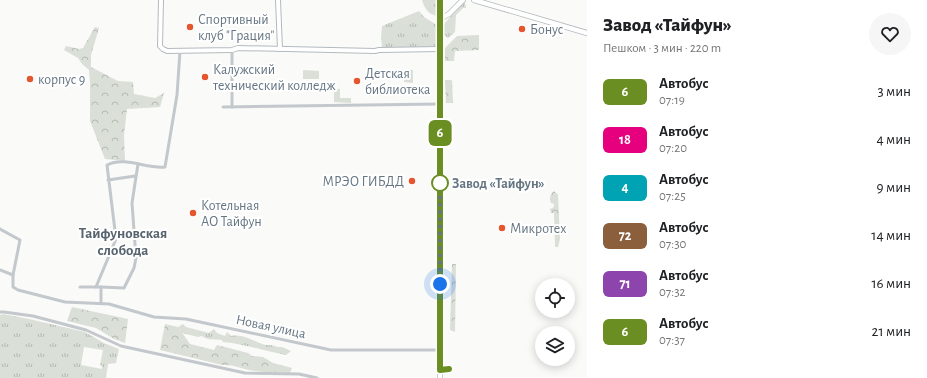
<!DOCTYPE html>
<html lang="ru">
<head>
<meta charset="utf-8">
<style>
  :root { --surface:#fff; --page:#f6f6f6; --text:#202124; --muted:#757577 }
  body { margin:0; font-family:"Alegreya Sans",sans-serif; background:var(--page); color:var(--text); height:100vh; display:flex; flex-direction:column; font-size:15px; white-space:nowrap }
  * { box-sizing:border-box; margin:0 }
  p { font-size:13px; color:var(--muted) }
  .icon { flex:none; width:22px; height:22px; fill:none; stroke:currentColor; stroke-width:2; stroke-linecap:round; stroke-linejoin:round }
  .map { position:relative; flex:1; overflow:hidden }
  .side { display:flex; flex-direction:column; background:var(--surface); width:340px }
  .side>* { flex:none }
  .badge { padding:0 8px; border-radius:6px; font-size:14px; line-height:26px }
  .fabs { position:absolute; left:535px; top:278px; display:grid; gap:8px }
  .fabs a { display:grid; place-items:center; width:40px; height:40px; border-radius:50%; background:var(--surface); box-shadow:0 2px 10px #0003; font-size:20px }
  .you { position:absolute; width:20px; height:20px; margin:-10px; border:3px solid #fff; border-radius:50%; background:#1a73e8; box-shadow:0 0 0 6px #1a73e833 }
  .map>.badge { position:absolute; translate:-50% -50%; box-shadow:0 0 0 2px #fff }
  .round { display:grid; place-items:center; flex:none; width:42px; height:42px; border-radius:21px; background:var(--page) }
  .summary { display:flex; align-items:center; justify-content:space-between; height:68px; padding:0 16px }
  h1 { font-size:19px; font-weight:800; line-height:30px }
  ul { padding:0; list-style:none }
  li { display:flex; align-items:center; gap:12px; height:48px; padding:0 16px }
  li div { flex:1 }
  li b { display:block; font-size:15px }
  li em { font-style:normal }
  li .badge { min-width:44px; font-weight:700; text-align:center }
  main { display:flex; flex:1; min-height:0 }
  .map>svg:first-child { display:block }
</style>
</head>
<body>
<main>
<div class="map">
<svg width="587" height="378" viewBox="0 0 587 378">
  <defs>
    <pattern id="grass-tufts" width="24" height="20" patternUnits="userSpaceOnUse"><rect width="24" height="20" fill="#dadfd7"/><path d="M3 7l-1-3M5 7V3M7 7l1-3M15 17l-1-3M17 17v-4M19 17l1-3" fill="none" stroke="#b4b9b4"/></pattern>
    <pattern id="forest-crowns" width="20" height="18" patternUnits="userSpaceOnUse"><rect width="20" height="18" fill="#dadfd7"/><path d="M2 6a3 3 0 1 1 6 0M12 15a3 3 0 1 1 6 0" fill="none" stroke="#b4b9b4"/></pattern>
  </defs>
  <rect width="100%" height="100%" fill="#fafaf8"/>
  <g fill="url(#grass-tufts)" fill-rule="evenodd">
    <path d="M422,0H437V16C428,14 425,9 422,0Z"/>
    <path d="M465,2L466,8H463L456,15L455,32L448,38L444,35V24L462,4Z"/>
    <path d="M419,11L424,17L437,25L438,45L436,47H382L381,38L382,26Z"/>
    <path d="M334,89H340V98H351V103L334,102Z"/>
    <path d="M3,314L29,319L85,332L104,343L119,349L116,363L108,364L106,378H0V315ZM84,347L103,350L100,365L102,366V369L81,365Z"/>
    <path d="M183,324L186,327L209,333L214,329L217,333L225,336L227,332L231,336C242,334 252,340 262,344C267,346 272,344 277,347H282L291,351L286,355C265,351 245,344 223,342L222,340C215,339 208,341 202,336L198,337L182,333L178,327Z"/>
  </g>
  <g fill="url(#forest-crowns)">
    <path d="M95,27L99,28L91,55V67L118,81L133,82L134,94L155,98L164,93L160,107L127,109L124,135L125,161L105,159L90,121V83L89,70L82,64L78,58L64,50L66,46L79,49L83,48Z"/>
    <path d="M479,35V50L455,51L454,61H445V48L457,36Z"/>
    <path d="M445,80H452L453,103H446Z"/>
    <path d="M554,191L558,195L560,239L558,247L555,246L554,213H551L550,209L554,207V204L551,203C549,199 550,194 554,191Z"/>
    <path d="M452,264H456L455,332L450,330Z"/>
    <path d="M72,307L128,319L125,343L114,339L96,328L67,321Z"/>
    <path d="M165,324L178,327L190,344L214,350L217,345L248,353L252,356L263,357L273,363L292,368L290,373C279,372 267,373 256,371C244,370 234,364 222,365L160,350Z"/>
  </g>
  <g fill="#dadfd7">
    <path d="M405,69L413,70V83L404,82Z"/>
    <path d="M303,70L319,71V79H303Z"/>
  </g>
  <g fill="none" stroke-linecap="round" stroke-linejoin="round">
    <defs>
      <g id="secondary">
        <path d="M161,0L160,46L163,49L167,51L232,50L238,48L375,51L379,50L440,49"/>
        <path d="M278,0L280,49"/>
      </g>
      <g id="primary">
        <path d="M474,0L587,33"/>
        <path d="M440,19L449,14L463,0"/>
        <path d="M440,378V0"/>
      </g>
    </defs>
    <use href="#secondary" stroke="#b3babf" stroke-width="6"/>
    <use href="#primary" stroke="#b5babe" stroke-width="6"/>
    <g stroke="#c3c8cc" stroke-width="3">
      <path d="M223,107L440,104"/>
      <path d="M232,107V50"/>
      <path d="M108,180L135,176"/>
      <path d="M0,229L20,240L13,275V287L18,290L65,302L109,304L154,317L186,319L331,350H439"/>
      <path d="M0,270L13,275"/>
      <path d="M80,287H101V303"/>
      <path d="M96,287L116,239L107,165C125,156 146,169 165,167L177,95L180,51"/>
      <path d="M101,287L124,288L134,268L136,258L132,203L138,164"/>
      <path d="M0,312H4L33,316L86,330L121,346L245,373L299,374L317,378"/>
    </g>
    <use href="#secondary" stroke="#fff" stroke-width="4"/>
    <use href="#primary" stroke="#fff" stroke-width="4.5"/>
  </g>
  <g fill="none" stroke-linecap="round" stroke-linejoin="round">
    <defs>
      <path id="line" d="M440,0V370L449,369"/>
    </defs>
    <use href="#line" stroke="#fff" stroke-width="9"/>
    <use href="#line" stroke="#6b8e23" stroke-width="6"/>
    <path stroke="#657683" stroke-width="4" stroke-dasharray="0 7.2" d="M440,284V183"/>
  </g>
  <g fill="#e4572e" stroke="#fff" stroke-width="1.5">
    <circle cx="190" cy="27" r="4"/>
    <circle cx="522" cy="29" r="4"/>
    <circle cx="205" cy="77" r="4"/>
    <circle cx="30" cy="79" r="4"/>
    <circle cx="357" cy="81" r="4"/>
    <circle cx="412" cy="181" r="4"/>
    <circle cx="193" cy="213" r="4"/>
    <circle cx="502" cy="228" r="4"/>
  </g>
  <circle fill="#fff" stroke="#6b8e23" stroke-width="2" cx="440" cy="183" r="8"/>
  <g text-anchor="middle" stroke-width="4" stroke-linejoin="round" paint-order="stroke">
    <g font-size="14" fill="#657683" stroke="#fff" text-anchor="start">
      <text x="198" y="24">Спортивный<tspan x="198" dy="16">клуб "Грация"</tspan></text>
      <text x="530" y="34">Бонус</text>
      <text x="213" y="74">Калужский<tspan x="213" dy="16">технический колледж</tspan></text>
      <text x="365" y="78">Детская<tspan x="365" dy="16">библиотека</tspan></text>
      <text x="38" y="84">корпус 9</text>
      <text x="404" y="186" text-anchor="end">МРЭО ГИБДД</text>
      <text x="201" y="210">Котельная<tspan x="201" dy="16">АО Тайфун</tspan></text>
      <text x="510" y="233">Микротех</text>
    </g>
    <g font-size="14" font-weight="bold" fill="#657683" stroke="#fff" text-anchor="start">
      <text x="452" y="188">Завод «Тайфун»</text>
    </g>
    <g font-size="14" fill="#657683" stroke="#fff">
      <text transform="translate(271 326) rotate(12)" y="5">Новая улица</text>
    </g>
    <g font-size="15" font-weight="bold" fill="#57646e" stroke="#fff">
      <text x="123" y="238">Тайфуновская<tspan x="123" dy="17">слобода</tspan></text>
    </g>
  </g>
</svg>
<div class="fabs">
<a><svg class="icon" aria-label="locate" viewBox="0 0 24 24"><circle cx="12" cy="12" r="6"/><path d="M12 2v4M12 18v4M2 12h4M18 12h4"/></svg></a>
<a><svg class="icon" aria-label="layers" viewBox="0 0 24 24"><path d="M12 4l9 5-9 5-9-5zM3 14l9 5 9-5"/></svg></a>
</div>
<div class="you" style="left:440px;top:284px"></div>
<b class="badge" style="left:440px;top:133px;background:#6b8e23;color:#fff">6</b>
</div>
<section class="side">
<div class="summary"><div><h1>Завод «Тайфун»</h1><p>Пешком · 3 мин · 220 m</p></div><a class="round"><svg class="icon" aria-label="heart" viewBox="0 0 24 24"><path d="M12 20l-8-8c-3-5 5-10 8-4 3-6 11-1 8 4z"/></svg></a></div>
<ul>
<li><span class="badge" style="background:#6b8e23;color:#fff">6</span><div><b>Автобус</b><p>07:19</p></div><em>3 мин</em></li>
<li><span class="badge" style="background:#e6007e;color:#fff">18</span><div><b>Автобус</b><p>07:20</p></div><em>4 мин</em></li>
<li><span class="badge" style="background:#00a3b4;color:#fff">4</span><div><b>Автобус</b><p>07:25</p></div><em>9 мин</em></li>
<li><span class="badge" style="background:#8b5e3c;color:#fff">72</span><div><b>Автобус</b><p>07:30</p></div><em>14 мин</em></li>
<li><span class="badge" style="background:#8e44ad;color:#fff">71</span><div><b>Автобус</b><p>07:32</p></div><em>16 мин</em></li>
<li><span class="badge" style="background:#6b8e23;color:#fff">6</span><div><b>Автобус</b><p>07:37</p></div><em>21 мин</em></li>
</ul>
</section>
</main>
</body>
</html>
